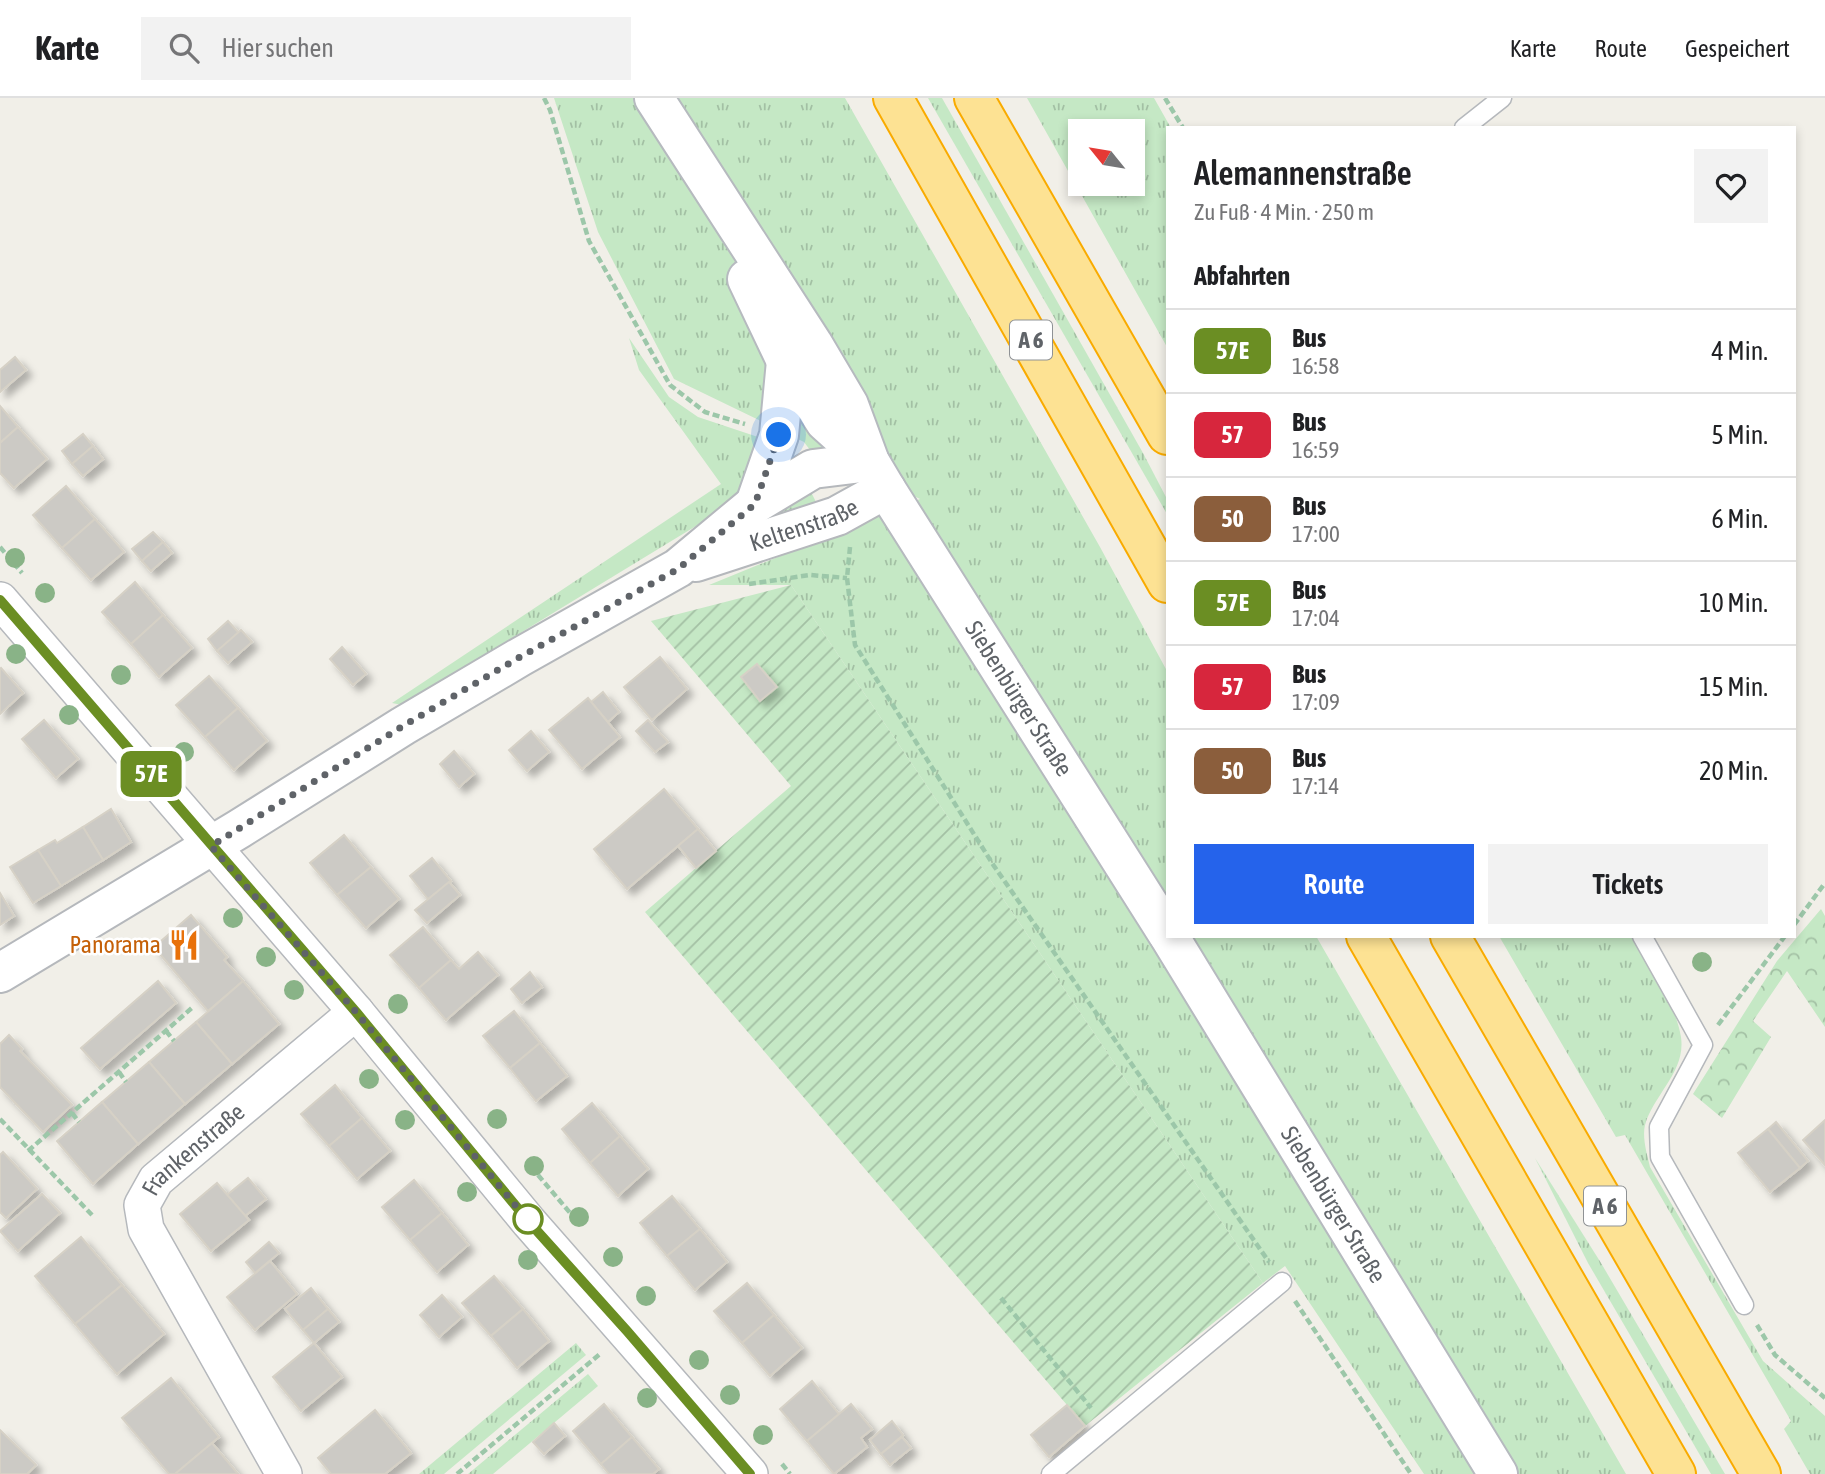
<!DOCTYPE html>
<html lang="de">
<head>
<meta charset="utf-8">
<style>
  :root { --surface:#fff; --page:#f2f2f2; --text:#202124; --muted:#757577; --line:#e0e0e0; --accent:#2563eb }
  body { margin:0; font-family:"Asap Condensed",sans-serif; background:var(--page); color:var(--text); height:100vh; display:flex; flex-direction:column; font-size:26px; white-space:nowrap }
  * { box-sizing:border-box; margin:0 }
  p { font-size:23px; color:var(--muted) }
  .icon { flex:none; width:38px; height:38px; fill:none; stroke:currentColor; stroke-width:2; stroke-linecap:round; stroke-linejoin:round }
  .map { position:relative; flex:1; overflow:hidden }
  .side { position:absolute; left:1166px; top:28px; width:630px; height:812px; display:flex; flex-direction:column; background:var(--surface); border-radius:0px; box-shadow:0 4px 10px #0003 }
  .side>* { flex:none }
  .badge { padding:0 14px; border-radius:10px; font-size:24px; line-height:46px }
  .needle { width:46px; rotate:300deg }
  .controls { position:absolute; left:1068px; top:21px; display:grid; gap:14px }
  .controls a { display:grid; place-items:center; width:77px; height:77px; border-radius:0px; background:var(--surface); box-shadow:0 4px 10px #0003; font-size:35px }
  .you { position:absolute; width:35px; height:35px; margin:-18px; border:5px solid #fff; border-radius:50%; background:#1a73e8; box-shadow:0 0 0 10px #1a73e833 }
  .map>.badge { position:absolute; translate:-50% -50%; box-shadow:0 0 0 4px #fff }
  h2 { padding:0 28px; font-size:26px; line-height:63px }
  .round { display:grid; place-items:center; flex:none; width:74px; height:74px; border-radius:0px; background:var(--page) }
  .head { display:flex; align-items:center; justify-content:space-between; height:119px; padding:0 28px }
  h1 { font-size:33px; font-weight:600; line-height:52px }
  .primary-button { display:flex; gap:14px; margin-top:auto; padding:14px 28px }
  .primary-button a { flex:1; height:80px; border-radius:0px; background:var(--accent); color:#fff; font-size:28px; font-weight:600; line-height:80px; text-align:center }
  .primary-button a+a { background:var(--page); color:var(--text) }
  ul { padding:0; list-style:none }
  li { display:flex; align-items:center; gap:21px; height:84px; padding:0 28px; border-top:2px solid var(--line) }
  li div { flex:1 }
  li b { display:block; font-size:26px }
  li em { font-style:normal }
  li .badge { min-width:77px; font-weight:700; text-align:center }
  header { display:flex; align-items:center; gap:42px; box-sizing:border-box; height:98px; padding:0 35px; background:var(--surface); border-bottom:2px solid var(--line) }
  header strong { font-size:33px }
  nav { display:flex; gap:38px; margin-inline-start:auto; font-size:24px }
  .search { width:490px; height:63px; background:var(--page); display:flex; align-items:center; gap:18px; box-sizing:border-box; padding:0 24px; border-radius:0px; color:var(--muted); font-size:26px }
  .map>svg:first-child { display:block }
</style>
</head>
<body>
<header>
<strong>Karte</strong>
<div class="search"><svg class="icon" aria-label="search" viewBox="0 0 24 24"><circle cx="10" cy="10" r="6"/><path d="M15 15l6 6"/></svg>Hier suchen</div>
<nav><a>Karte</a><a>Route</a><a>Gespeichert</a></nav>
</header>
<div class="map">
<svg width="1825" height="1376" viewBox="0 0 1825 1376">
  <defs>
    <pattern id="grass-tufts" width="24" height="20" patternUnits="userSpaceOnUse" patternTransform="scale(1.75)"><rect width="24" height="20" fill="#c5e8c5"/><path d="M3 7l-1-3M5 7V3M7 7l1-3M15 17l-1-3M17 17v-4M19 17l1-3" fill="none" stroke="#a3c0a4"/></pattern>
    <pattern id="park-crowns" width="20" height="18" patternUnits="userSpaceOnUse" patternTransform="scale(1.75)"><rect width="20" height="18" fill="#c5e8c5"/><path d="M2 6a3 3 0 1 1 6 0M12 15a3 3 0 1 1 6 0" fill="none" stroke="#a3c0a4"/></pattern>
    <pattern id="garden-furrows" width="10" height="10" patternUnits="userSpaceOnUse" patternTransform="scale(1.75)"><rect width="10" height="10" fill="#c5e8c5"/><path d="M-1 1l2-2M0 10L10 0M9 11l2-2" fill="none" stroke="#a3c0a4"/></pattern>
    <filter id="shadow"><feDropShadow dx="6" dy="6" stdDeviation="3.5" flood-color="#0004"/></filter>
  </defs>
  <rect width="100%" height="100%" fill="#f1efe8"/>
  <g fill="url(#grass-tufts)" fill-rule="evenodd">
    <path d="M554,0H845L1100,449L1167,573V838H1316L1626,1376H1424L1285,1168L1263,1185L791,487H709L920,401L815,350L810,352L804,344L674,281L598,134Z"/>
    <path d="M928,0H942L1143,355L1167,401V416Z"/>
    <path d="M1027,0H1154L1171,30H1167V249ZM1080,33H1132V86H1080Z"/>
    <path d="M629,240L669,299L698,319L764,341L749,383L719,414L402,607L392,605L721,386L639,272Z"/>
    <path d="M808,388L817,406L769,421L763,419Z"/>
    <path d="M1499,838H1631C1648,869 1675,903 1681,939C1686,974 1654,996 1645,1027C1642,1040 1647,1056 1650,1069L1763,1263L1825,1318V1376H1810L1784,1331L1791,1323L1625,1037L1616,1039Z"/>
    <path d="M1535,1060L1601,1165L1725,1376H1711L1588,1165Z"/>
    <path d="M576,1245L586,1257L444,1376H419Z"/>
    <path d="M588,1276L598,1288L493,1376H468Z"/>
  </g>
  <path fill="url(#park-crowns)" d="M1821,811L1825,818V929L1787,873L1753,923L1771,939L1722,1020L1693,996L1777,863Z"/>
  <path fill="url(#garden-furrows)" d="M791,487L1263,1185L1085,1328L645,814L791,688L651,523Z"/>
  <g fill="#cccac5" stroke="#d6d1c6" stroke-width="2" filter="url(#shadow)">
    <path d="M15,259L26,272L0,294V272Z"/>
    <path d="M0,308L18,329L0,345Z"/>
    <path d="M18,329L47,361L14,390L0,375V345Z"/>
    <path d="M83,336L93,348L72,366L62,353Z"/>
    <path d="M93,348L103,361L83,378L72,366Z"/>
    <path d="M66,388L95,421L62,450L33,417Z"/>
    <path d="M95,421L124,454L91,482L62,450Z"/>
    <path d="M153,434L163,444L142,463L132,451Z"/>
    <path d="M163,444L172,455L151,473L142,463Z"/>
    <path d="M135,484L163,517L131,546L102,514Z"/>
    <path d="M163,517L192,550L159,579L131,546Z"/>
    <path d="M228,523L239,535L217,553L208,541Z"/>
    <path d="M241,532L252,544L228,565L217,553Z"/>
    <path d="M342,549L366,576L353,587L330,561Z"/>
    <path d="M660,559L687,591L652,622L624,589Z"/>
    <path d="M757,566L777,589L760,603L741,579Z"/>
    <path d="M1,570L23,595L0,616V571Z"/>
    <path d="M209,578L238,610L205,639L176,607Z"/>
    <path d="M603,594L619,614L608,624L591,604Z"/>
    <path d="M588,600L620,639L582,671L549,632Z"/>
    <path d="M238,610L267,643L234,672L205,639Z"/>
    <path d="M44,622L78,661L56,680L22,641Z"/>
    <path d="M648,622L668,644L655,654L636,633Z"/>
    <path d="M531,633L549,654L527,673L509,652Z"/>
    <path d="M454,653L474,676L459,689L440,666Z"/>
    <path d="M664,691L698,731L627,791L594,751Z"/>
    <path d="M111,711L131,744L103,762L83,729Z"/>
    <path d="M83,729L103,762L61,788L38,752L55,742L57,745Z"/>
    <path d="M698,731L716,753L696,770L678,748Z"/>
    <path d="M344,737L371,769L337,797L310,765Z"/>
    <path d="M38,752L61,788L33,805L10,769Z"/>
    <path d="M432,760L451,783L428,801L410,778Z"/>
    <path d="M371,769L399,801L366,830L337,797Z"/>
    <path d="M449,784L460,797L427,825L415,812Z"/>
    <path d="M0,795L14,818L0,827Z"/>
    <path d="M191,817L227,859L224,862L243,883L208,913L154,849Z"/>
    <path d="M423,829L451,862L419,890L390,857Z"/>
    <path d="M478,854L498,877L446,922L419,890L451,862L459,871Z"/>
    <path d="M530,874L542,889L522,905L511,891Z"/>
    <path d="M158,883L176,905L100,971L81,950Z"/>
    <path d="M243,883L279,926L232,966L196,924Z"/>
    <path d="M514,913L540,945L510,970L483,938Z"/>
    <path d="M196,924L232,966L185,1006L149,964Z"/>
    <path d="M9,937L22,951L20,953L72,1007L43,1034L0,989V946Z"/>
    <path d="M540,945L567,978L536,1003L510,970Z"/>
    <path d="M149,964L185,1006L138,1046L102,1004Z"/>
    <path d="M335,987L362,1020L329,1048L301,1016Z"/>
    <path d="M102,1004L138,1046L93,1086L57,1043Z"/>
    <path d="M592,1005L620,1038L590,1065L562,1031Z"/>
    <path d="M362,1020L390,1053L357,1081L329,1048Z"/>
    <path d="M1825,1022V1067L1803,1042Z"/>
    <path d="M1776,1024L1808,1063L1800,1070L1768,1031Z"/>
    <path d="M1768,1031L1800,1070L1770,1094L1738,1055Z"/>
    <path d="M620,1038L648,1071L618,1098L590,1065Z"/>
    <path d="M3,1054L37,1091L6,1120L0,1114V1057Z"/>
    <path d="M248,1080L266,1101L245,1118L227,1097Z"/>
    <path d="M414,1082L442,1115L410,1142L382,1109Z"/>
    <path d="M217,1085L249,1122L211,1153L180,1116Z"/>
    <path d="M42,1096L60,1115L18,1153L0,1133Z"/>
    <path d="M672,1098L700,1131L667,1158L640,1125Z"/>
    <path d="M442,1115L468,1147L437,1174L410,1142Z"/>
    <path d="M700,1131L727,1164L695,1192L667,1158Z"/>
    <path d="M81,1139L122,1187L75,1226L35,1178Z"/>
    <path d="M269,1144L279,1155L255,1175L246,1164Z"/>
    <path d="M270,1163L297,1196L255,1232L227,1199Z"/>
    <path d="M494,1178L523,1211L491,1238L462,1205Z"/>
    <path d="M747,1185L774,1217L742,1245L714,1213Z"/>
    <path d="M122,1187L164,1236L117,1276L75,1226Z"/>
    <path d="M311,1190L328,1211L303,1232L285,1211Z"/>
    <path d="M442,1197L462,1219L439,1239L420,1217Z"/>
    <path d="M328,1211L339,1224L314,1245L303,1232Z"/>
    <path d="M523,1211L549,1243L517,1270L491,1238Z"/>
    <path d="M774,1217L802,1250L770,1278L742,1245Z"/>
    <path d="M314,1245L342,1279L301,1313L273,1279Z"/>
    <path d="M171,1280L219,1339L175,1376H169L122,1320Z"/>
    <path d="M812,1283L839,1316L807,1343L780,1311Z"/>
    <path d="M604,1306L632,1339L601,1366L573,1333Z"/>
    <path d="M851,1306L872,1331L861,1340L867,1349L834,1376L807,1343Z"/>
    <path d="M1067,1307L1085,1328L1049,1359L1031,1337Z"/>
    <path d="M375,1312L411,1355L385,1376H331L318,1360Z"/>
    <path d="M892,1323L903,1337L881,1356L870,1342Z"/>
    <path d="M554,1325L565,1338L544,1356L533,1344Z"/>
    <path d="M0,1332L36,1367L27,1376H0Z"/>
    <path d="M632,1339L659,1371L653,1376H609L601,1366Z"/>
    <path d="M902,1339L911,1350L890,1367L881,1356Z"/>
    <path d="M212,1345L238,1376H175Z"/>
  </g>
  <g fill="none" stroke-linecap="round" stroke-linejoin="round">
    <defs>
      <g id="service">
        <path d="M1464,30L1502,0"/>
        <path d="M1642,838L1703,947L1659,1029L1660,1059L1744,1207"/>
        <path d="M1051,1376L1282,1184"/>
      </g>
      <g id="minor">
        <path d="M0,502L356,914L529,1124L750,1376"/>
        <path id="s1" d="M284,1376L146,1131L142,1107L156,1082L356,914"/>
      </g>
      <g id="tertiary">
        <path id="s2" d="M696,464L837,418L886,391"/>
        <path d="M0,875L239,731L403,628L520,559L678,470L755,406L813,371L870,364"/>
      </g>
      <g id="secondary">
        <path id="s3" d="M654,0L813,246L849,307L870,364L886,391L1167,835"/>
        <path d="M747,181L786,263L825,324L865,360"/>
        <path d="M755,406L779,337L786,263"/>
        <path id="s4" d="M1169,838L1498,1376"/>
      </g>
      <g id="motorway">
        <path d="M893,0L1167,485"/>
        <path d="M974,0L1167,337"/>
        <path d="M1366,838L1676,1376"/>
        <path d="M1450,838L1761,1376"/>
      </g>
    </defs>
    <use href="#service" stroke="#b5b8bc" stroke-width="21"/>
    <use href="#minor" stroke="#b5b8bc" stroke-width="38"/>
    <use href="#tertiary" stroke="#b5b8bc" stroke-width="42"/>
    <use href="#secondary" stroke="#b6babf" stroke-width="42"/>
    <use href="#motorway" stroke="#f9ab00" stroke-width="42"/>
    <g stroke="#9cc7a9" stroke-width="4.5" stroke-dasharray="7 3.5" stroke-linecap="butt">
      <path d="M544,0L550,12L589,143L670,287L705,314L745,326"/>
      <path d="M1165,0L1183,30"/>
      <path d="M0,449L22,475"/>
      <path d="M850,449L847,480L855,547L994,768L1269,1164"/>
      <path d="M749,486L810,477L847,480"/>
      <path d="M1794,827L1825,785"/>
      <path d="M1718,927L1785,838"/>
      <path d="M166,933L174,943"/>
      <path d="M119,974L126,984"/>
      <path d="M72,1015L79,1024"/>
      <path d="M0,1021L92,1117"/>
      <path d="M28,1053L193,909"/>
      <path d="M538,1077L571,1116"/>
      <path d="M1001,1200L1091,1310"/>
      <path d="M1295,1203L1411,1376"/>
      <path d="M1757,1227L1775,1257L1825,1300"/>
      <path d="M782,1366L790,1376"/>
      <path d="M457,1376L601,1255"/>
    </g>
    <use href="#service" stroke="#fff" stroke-width="18"/>
    <use href="#minor" stroke="#fff" stroke-width="35"/>
    <use href="#tertiary" stroke="#fff" stroke-width="38"/>
    <use href="#secondary" stroke="#fff" stroke-width="38"/>
    <use href="#motorway" stroke="#fde293" stroke-width="38"/>
  </g>
  <g fill="#89b387">
    <circle cx="15" cy="460" r="10"/>
    <circle cx="45" cy="495" r="10"/>
    <circle cx="16" cy="556" r="10"/>
    <circle cx="121" cy="577" r="10"/>
    <circle cx="69" cy="617" r="10"/>
    <circle cx="184" cy="654" r="10"/>
    <circle cx="233" cy="820" r="10"/>
    <circle cx="266" cy="859" r="10"/>
    <circle cx="1702" cy="864" r="10"/>
    <circle cx="294" cy="892" r="10"/>
    <circle cx="398" cy="906" r="10"/>
    <circle cx="369" cy="981" r="10"/>
    <circle cx="497" cy="1021" r="10"/>
    <circle cx="405" cy="1022" r="10"/>
    <circle cx="534" cy="1068" r="10"/>
    <circle cx="467" cy="1094" r="10"/>
    <circle cx="579" cy="1119" r="10"/>
    <circle cx="613" cy="1159" r="10"/>
    <circle cx="528" cy="1162" r="10"/>
    <circle cx="646" cy="1198" r="10"/>
    <circle cx="699" cy="1262" r="10"/>
    <circle cx="730" cy="1297" r="10"/>
    <circle cx="647" cy="1300" r="10"/>
    <circle cx="763" cy="1337" r="10"/>
  </g>
  <g fill="none" stroke-linecap="round" stroke-linejoin="round">
    <defs>
      <path id="line" d="M0,502L356,914L529,1124L627,1233L750,1376"/>
    </defs>
    <use href="#line" stroke="#fff" stroke-width="16"/>
    <use href="#line" stroke="#6b8e23" stroke-width="10"/>
    <path stroke="#5f6368" stroke-width="7" stroke-dasharray="0 12.6" d="M528,1121L529,1124L356,914L211,748L403,628L520,559L678,471L755,406L779,337"/>
  </g>
  <defs>
    <symbol id="restaurant-bare" viewBox="-9 -9 18 18"><path d="M-5-6h1v4h1v-4h1v4h1v-4h1v5L-1.5 .5V6h-2V.5L-5-1ZM5-6V6H3V1.5H1.5Q1.5-4 5-6Z" fill="#e8710a" stroke="#fff" stroke-width="2.5" paint-order="stroke"/></symbol>
  </defs>
  <g fill-rule="evenodd">
    <use href="#restaurant-bare" x="162" y="825" width="44" height="44"/>
  </g>
  <circle fill="#fff" stroke="#6b8e23" stroke-width="3.5" cx="528" cy="1121" r="14"/>
  <g text-anchor="middle" stroke-width="5" stroke-linejoin="round" paint-order="stroke">
    <g fill="#fff" stroke="#8f9295" stroke-width="2">
      <rect x="1010" y="222.5" width="42" height="39" rx="5"/>
      <rect x="1584" y="1088.5" width="42" height="39" rx="5"/>
    </g>
    <g font-size="23" font-weight="bold" fill="#5f6368">
      <text x="1031" y="250">A 6</text>
      <text x="1605" y="1116">A 6</text>
    </g>
    <g font-size="24" fill="#5f6368" stroke="#fff">
      <text dy="8" stroke="none"><textPath href="#s2" startOffset="114">Keltenstraße</textPath></text>
      <text dy="8" stroke="none"><textPath href="#s3" startOffset="704">Siebenbürger Straße</textPath></text>
      <text dy="8" stroke="none"><textPath href="#s1" startOffset="382">Frankenstraße</textPath></text>
      <text dy="8" stroke="none"><textPath href="#s4" startOffset="315">Siebenbürger Straße</textPath></text>
    </g>
    <g font-size="24" fill="#c56008" stroke="#fff" text-anchor="end">
      <text x="161" y="855">Panorama</text>
    </g>
  </g>
</svg>
<div class="controls">
<a><svg class="needle" viewBox="-14 -14 28 28"><path d="M0-13l5 13h-10z" fill="#e53935"/><path d="M0 13l5-13h-10z" fill="#757577"/></svg></a>
</div>
<div class="you" style="left:779px;top:337px"></div>
<b class="badge" style="left:151px;top:676px;background:#6b8e23;color:#fff">57E</b>
<section class="side">
<div class="head"><div><h1>Alemannenstraße</h1><p>Zu Fuß · 4 Min. · 250 m</p></div><a class="round"><svg class="icon" aria-label="heart" viewBox="0 0 24 24"><path d="M12 20l-8-8c-3-5 5-10 8-4 3-6 11-1 8 4z"/></svg></a></div>
<h2>Abfahrten</h2>
<ul>
<li><span class="badge" style="background:#6b8e23;color:#fff">57E</span><div><b>Bus</b><p>16:58</p></div><em>4 Min.</em></li>
<li><span class="badge" style="background:#d7263d;color:#fff">57</span><div><b>Bus</b><p>16:59</p></div><em>5 Min.</em></li>
<li><span class="badge" style="background:#8b5e3c;color:#fff">50</span><div><b>Bus</b><p>17:00</p></div><em>6 Min.</em></li>
<li><span class="badge" style="background:#6b8e23;color:#fff">57E</span><div><b>Bus</b><p>17:04</p></div><em>10 Min.</em></li>
<li><span class="badge" style="background:#d7263d;color:#fff">57</span><div><b>Bus</b><p>17:09</p></div><em>15 Min.</em></li>
<li><span class="badge" style="background:#8b5e3c;color:#fff">50</span><div><b>Bus</b><p>17:14</p></div><em>20 Min.</em></li>
</ul>
<div class="primary-button"><a>Route</a><a>Tickets</a></div>
</section>
</div>
</body>
</html>
